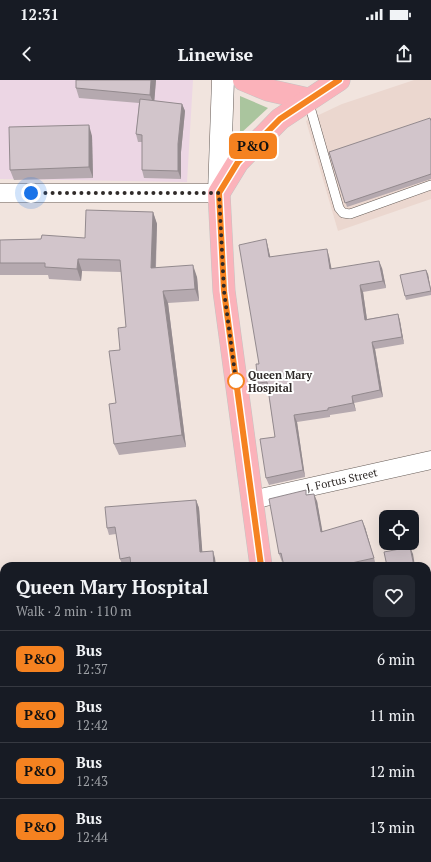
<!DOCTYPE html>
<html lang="en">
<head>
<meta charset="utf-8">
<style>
  :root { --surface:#171b24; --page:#242831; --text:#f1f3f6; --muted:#9ea1a6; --line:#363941 }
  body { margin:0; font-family:"PT Serif",serif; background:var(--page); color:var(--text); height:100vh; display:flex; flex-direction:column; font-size:15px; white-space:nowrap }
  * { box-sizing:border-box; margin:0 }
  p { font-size:13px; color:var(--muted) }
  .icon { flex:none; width:22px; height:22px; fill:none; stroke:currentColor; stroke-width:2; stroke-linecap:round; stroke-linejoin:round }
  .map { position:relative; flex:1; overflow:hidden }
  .side { position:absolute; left:0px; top:482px; width:431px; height:300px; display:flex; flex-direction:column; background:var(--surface); border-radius:12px 12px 0 0; box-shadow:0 4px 16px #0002 }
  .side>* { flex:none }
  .badge { padding:0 8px; border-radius:6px; font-size:14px; line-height:26px }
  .controls { position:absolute; left:379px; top:430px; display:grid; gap:8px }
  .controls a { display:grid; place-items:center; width:40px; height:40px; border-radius:8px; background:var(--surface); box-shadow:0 4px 16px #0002; font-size:20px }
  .you { position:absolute; width:20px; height:20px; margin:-10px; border:3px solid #fff; border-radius:50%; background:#1a73e8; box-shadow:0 0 0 6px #1a73e833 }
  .map>.badge { position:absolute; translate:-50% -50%; box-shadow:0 0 0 2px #fff }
  .round { display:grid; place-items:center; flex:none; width:42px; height:42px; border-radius:8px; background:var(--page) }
  .headline { display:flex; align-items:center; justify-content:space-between; height:68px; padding:0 16px }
  h1 { font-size:19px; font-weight:600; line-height:30px }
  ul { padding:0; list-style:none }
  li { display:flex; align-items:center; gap:12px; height:56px; padding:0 16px; border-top:1px solid var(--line) }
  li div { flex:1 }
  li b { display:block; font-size:15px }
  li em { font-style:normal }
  li .badge { min-width:44px; font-weight:700; text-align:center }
  .status { display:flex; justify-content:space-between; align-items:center; height:28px; padding:0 20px; background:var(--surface); direction:ltr }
  .status svg { height:11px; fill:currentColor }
  header { display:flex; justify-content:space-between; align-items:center; height:52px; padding:0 16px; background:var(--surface); font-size:18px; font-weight:600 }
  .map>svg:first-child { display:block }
</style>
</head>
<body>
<div class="status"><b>12:31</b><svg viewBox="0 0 49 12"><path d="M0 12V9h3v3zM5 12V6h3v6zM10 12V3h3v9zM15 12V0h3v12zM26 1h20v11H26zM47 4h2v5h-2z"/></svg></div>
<header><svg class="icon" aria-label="back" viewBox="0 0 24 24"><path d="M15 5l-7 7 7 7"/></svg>Linewise<svg class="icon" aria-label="share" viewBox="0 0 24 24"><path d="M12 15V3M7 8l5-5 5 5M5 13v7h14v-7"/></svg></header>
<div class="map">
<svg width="431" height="782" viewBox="0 0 431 782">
  <rect width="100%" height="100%" fill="#f1e4de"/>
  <g fill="#ebd7cf">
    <path d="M414,0H431V119L338,151L306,41L342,24Z"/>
    <rect x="0" y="591" width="4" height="92"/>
  </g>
  <path fill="#ecd6e4" d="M0,0H193L187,102L0,99Z"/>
  <path fill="#aac59e" d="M240,16L268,28L240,54Z"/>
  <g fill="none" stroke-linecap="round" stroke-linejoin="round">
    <defs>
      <path id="service" d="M308,20L339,128L343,133L350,134L431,105"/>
      <g id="minor">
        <path d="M0,113H219"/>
        <path id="s1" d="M252,420L431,380"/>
        <path d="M427,524L431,523"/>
        <path d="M427,750L431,749"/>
        <path d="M315,782L329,778"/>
      </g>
      <path id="secondary" d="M219,113L223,0"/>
      <g id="primary">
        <path d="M244,0L268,10L308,19"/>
        <path d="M261,486L224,211L219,113L238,82L280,39L339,0"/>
        <path d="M301,778L302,782"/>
      </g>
    </defs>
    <use href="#service" stroke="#665c57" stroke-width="10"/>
    <use href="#minor" stroke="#665c57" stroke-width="19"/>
    <use href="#secondary" stroke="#665c57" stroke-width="23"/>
    <use href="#primary" stroke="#c5c3c3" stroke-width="23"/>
    <use href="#service" stroke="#fff" stroke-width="9"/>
    <use href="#minor" stroke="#fff" stroke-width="18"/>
    <use href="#secondary" stroke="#fff" stroke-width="22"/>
    <use href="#primary" stroke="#fbb2ba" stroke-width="22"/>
  </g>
  <g fill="#b5a9af">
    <path d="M156,0L154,21L182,24L185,31L181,72V99L144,98L142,90V62H138L136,54L139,23L79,18L76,8Z"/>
    <path d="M431,41V99L347,127L329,72Z"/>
    <path d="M92,56L93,98L14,100L10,90Z"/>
    <path d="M153,132L157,144L156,188L197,197L199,221L168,223L186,367L119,375L114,364L116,323L120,270L126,247L121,192L82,191L81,201L49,199L48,195H0V160L41,159L85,158Z"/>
    <path d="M266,159L268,167L270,177L329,176L331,189L382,188L386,208L363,212L367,239L398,234L400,241L404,264L375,269L383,317L354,323L356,331L330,335V337L297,342L305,397L269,405L266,398L275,357L268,310H261L258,303Z"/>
    <path d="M428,194L431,210V215L406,220L405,216Z"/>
    <path d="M307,415L317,421L322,452L365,447L376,486H284L283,481L282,482L279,474Z"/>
    <path d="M196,420L199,428L202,472L215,478L123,486L120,479L116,454L109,455L107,448Z"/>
    <path d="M431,535V630L427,631V536Z"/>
    <path d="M427,698L431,714V726L427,727Z"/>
    <path d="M165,778H210L179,782H166Z"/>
  </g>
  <g fill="#938a8e">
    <path d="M151,0H156L154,25L150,15Z"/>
    <path d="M182,24L185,31L181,72V99L178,91V64Z"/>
    <path d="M89,45L92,56L93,98L89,87Z"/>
    <path d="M153,132L157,144L155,200L151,188Z"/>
    <path d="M266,159L268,167L272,184L269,177Z"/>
    <path d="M327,169L329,176L333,196L330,189Z"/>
    <path d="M78,179L82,191L81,201L77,189Z"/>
    <path d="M379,181L382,188L386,208L383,201Z"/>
    <path d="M193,185L197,197L199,221L195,209Z"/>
    <path d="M426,190L428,194L431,212Z"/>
    <path d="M360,205L363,212L368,247L365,240Z"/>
    <path d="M163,211L168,223L186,367L182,355Z"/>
    <path d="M398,234L400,241L404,264L402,257Z"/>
    <path d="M372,262L375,269L383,317L380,310Z"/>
    <path d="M352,316L354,323L356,331L353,323Z"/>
    <path d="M294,335L297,342L305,397L303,390Z"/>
    <path d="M314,414L317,421L324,460L321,452Z"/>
    <path d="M196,420L199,428L203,480L200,472Z"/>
    <path d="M362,440L365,447L376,486L374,478Z"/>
    <path d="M410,467L413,474L415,486H414Z"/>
    <path d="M213,471L215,478L216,486H214Z"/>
    <path d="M427,698L431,714V718L427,703Z"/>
  </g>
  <g fill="#d2c5cb" stroke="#938a8e">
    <path d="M76,0H151L150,15L76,8Z"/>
    <path d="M140,19L182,24L178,64V91L142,90V55L136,54Z"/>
    <path d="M430,38L431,41V94L345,123L329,72Z"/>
    <path d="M89,45V87L10,90L9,47Z"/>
    <path d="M86,130L153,132L151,188L193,185L195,209L163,211L182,355L114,364L109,324L116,323L109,271L120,270L118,248L126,247L120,180L78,179L77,189L45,187V183H0V160L41,159L42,155L85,158Z"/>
    <path d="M266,159L269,177L327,169L330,189L379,181L383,201L360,205L365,240L398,234L402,257L372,262L380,310L352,316L353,323L328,328V330L294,335L303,390L266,398L260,359L275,357L267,302L258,303L256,284H259L239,165Z"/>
    <path d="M426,190L431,211L405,216L400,195Z"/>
    <path d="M306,410V415L314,414L321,452L362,440L374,478L338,486H284L281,473L279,474L269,419Z"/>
    <path d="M196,420L200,472L213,471L214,486H131L130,477L120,479L115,447L107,448L105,427Z"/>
    <path d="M410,467L414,486H387L384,472Z"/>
    <path d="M431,535V619L427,620V536Z"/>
    <path d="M427,703L430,715L427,716Z"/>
    <path d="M393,778H396L398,782H379Z"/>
    <path d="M431,779V782H421Z"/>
  </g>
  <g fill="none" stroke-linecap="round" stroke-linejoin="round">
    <defs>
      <path id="line" d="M261,486L224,211L219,113L238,82L280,39L339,0"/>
    </defs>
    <use href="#line" stroke="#fff" stroke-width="9"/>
    <use href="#line" stroke="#f58220" stroke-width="6"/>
    <path stroke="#2f2a28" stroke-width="4" stroke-dasharray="0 7.2" d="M31,113H219L224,211L236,301"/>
  </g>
  <circle fill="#fff" stroke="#f58220" stroke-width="2" cx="236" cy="301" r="8"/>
  <g text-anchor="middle" stroke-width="4" stroke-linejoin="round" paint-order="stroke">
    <g font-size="11" font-weight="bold" fill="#2f2a28" stroke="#fff" text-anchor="start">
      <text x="248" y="299">Queen Mary<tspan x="248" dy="13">Hospital</tspan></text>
    </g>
    <g font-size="11" fill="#2f2a28" stroke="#fff">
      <text dy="4" stroke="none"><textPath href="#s1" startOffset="92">J. Fortus Street</textPath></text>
    </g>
  </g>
</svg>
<div class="controls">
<a><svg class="icon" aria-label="locate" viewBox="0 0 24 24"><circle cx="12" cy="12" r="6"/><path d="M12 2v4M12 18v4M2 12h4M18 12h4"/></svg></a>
</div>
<div class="you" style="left:31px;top:113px"></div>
<b class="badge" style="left:253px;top:66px;background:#f58220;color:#111">P&amp;O</b>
<section class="side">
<div class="headline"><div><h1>Queen Mary Hospital</h1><p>Walk · 2 min · 110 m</p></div><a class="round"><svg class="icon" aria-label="heart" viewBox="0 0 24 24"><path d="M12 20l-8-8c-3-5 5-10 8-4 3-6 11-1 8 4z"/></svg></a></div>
<ul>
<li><span class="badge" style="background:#f58220;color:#111">P&amp;O</span><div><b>Bus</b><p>12:37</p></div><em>6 min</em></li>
<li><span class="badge" style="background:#f58220;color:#111">P&amp;O</span><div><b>Bus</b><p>12:42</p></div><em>11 min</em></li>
<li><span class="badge" style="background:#f58220;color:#111">P&amp;O</span><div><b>Bus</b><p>12:43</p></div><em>12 min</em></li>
<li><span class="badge" style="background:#f58220;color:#111">P&amp;O</span><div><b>Bus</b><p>12:44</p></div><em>13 min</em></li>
</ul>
</section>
</div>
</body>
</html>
